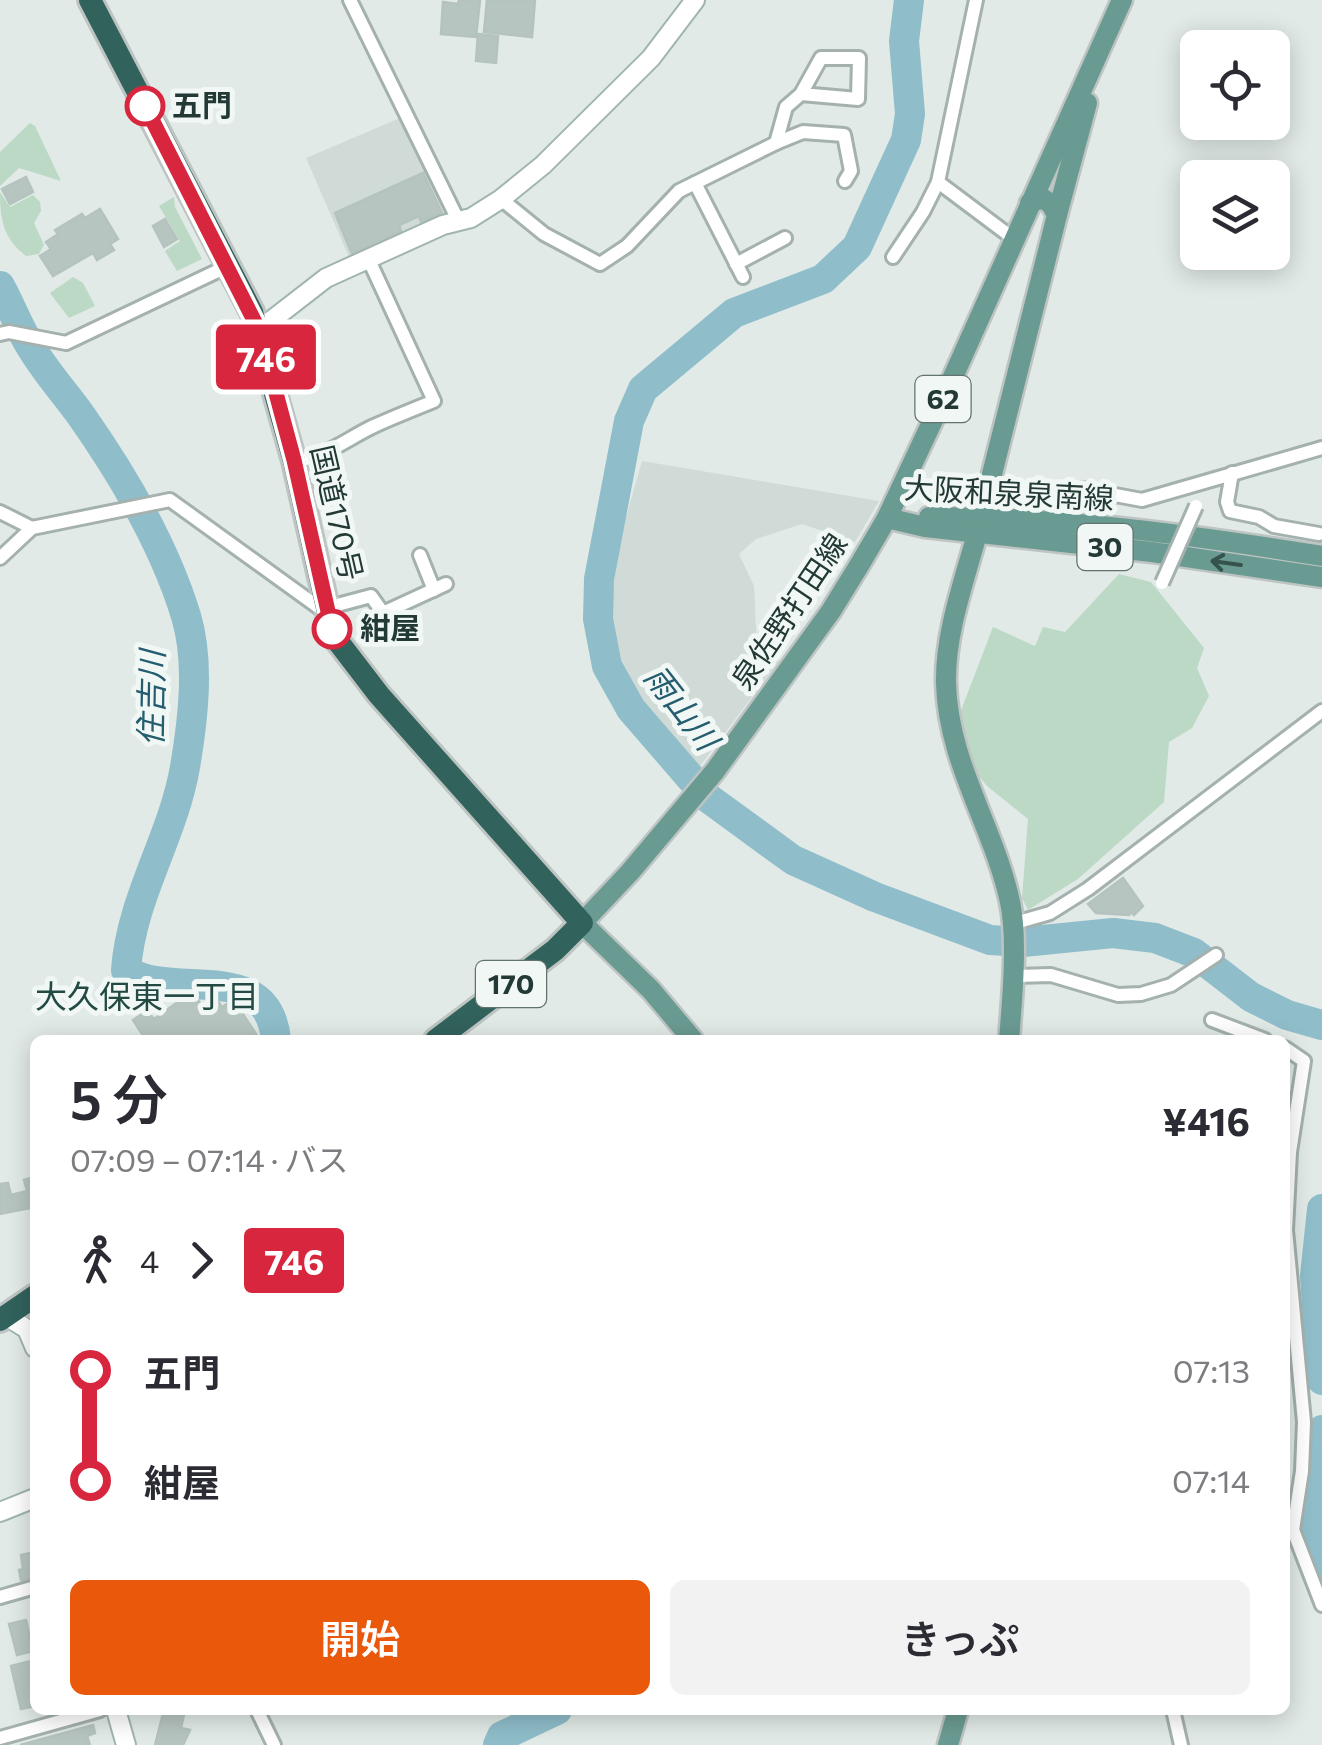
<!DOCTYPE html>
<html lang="ja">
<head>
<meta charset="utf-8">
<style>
  :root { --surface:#fff; --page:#f2f2f3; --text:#2b2b33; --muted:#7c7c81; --accent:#ea580c }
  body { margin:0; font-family:Commissioner,"Noto Sans JP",sans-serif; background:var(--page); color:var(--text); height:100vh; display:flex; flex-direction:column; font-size:38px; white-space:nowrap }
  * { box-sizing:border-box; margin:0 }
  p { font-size:32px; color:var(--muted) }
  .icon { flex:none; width:55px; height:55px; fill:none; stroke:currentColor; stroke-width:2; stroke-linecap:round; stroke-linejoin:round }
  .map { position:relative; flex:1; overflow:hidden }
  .side { position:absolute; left:30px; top:1035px; width:1260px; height:680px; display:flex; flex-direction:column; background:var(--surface); border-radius:15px; box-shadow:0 5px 25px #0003 }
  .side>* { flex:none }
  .badge { padding:0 20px; border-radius:8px; font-size:35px; line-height:65px }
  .tools { position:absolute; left:1180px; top:30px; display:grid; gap:20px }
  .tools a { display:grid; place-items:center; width:110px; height:110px; border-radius:15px; background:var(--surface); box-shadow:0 5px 25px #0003; font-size:50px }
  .map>.badge { position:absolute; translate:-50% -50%; box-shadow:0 0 0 5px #fff }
  .legs { display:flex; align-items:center; gap:15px; height:110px; padding:0 40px; font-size:32px }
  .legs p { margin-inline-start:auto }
  .headline { display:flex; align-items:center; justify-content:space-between; height:170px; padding:0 40px }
  h1 { font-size:55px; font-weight:600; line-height:75px }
  .primary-button { display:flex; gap:20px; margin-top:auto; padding:20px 40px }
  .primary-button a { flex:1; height:115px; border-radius:15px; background:var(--accent); color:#fff; font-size:40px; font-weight:600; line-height:115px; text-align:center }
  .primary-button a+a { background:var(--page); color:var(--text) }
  ul { padding:0 40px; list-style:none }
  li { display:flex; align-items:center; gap:35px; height:110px; font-size:38px }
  li i { display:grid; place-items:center; width:15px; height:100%; margin:0 12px; background:currentColor }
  li i::after { content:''; width:25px; height:25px; margin:-12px; border:8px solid; border-radius:50%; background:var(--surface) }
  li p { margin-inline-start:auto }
  li:first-child i { background:linear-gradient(#0000 50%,currentColor 0) }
  li:last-child i { background:linear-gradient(currentColor 50%,#0000 0) }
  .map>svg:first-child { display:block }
</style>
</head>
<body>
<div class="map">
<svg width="1322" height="1745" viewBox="0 0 1322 1745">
  <rect width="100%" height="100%" fill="#e1eae7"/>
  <g fill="#d0dad6">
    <path d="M400,118L449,214L350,259L306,158Z"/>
    <path d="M642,461L879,501L855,542L802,524L756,539L739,554L754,586L757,650L779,661L700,766L642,709L617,656L610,609L620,539Z"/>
  </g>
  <g fill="#bcd9c6">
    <path d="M30,123L35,126L61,181L19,168L0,186V152Z"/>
    <path d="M0,192L10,207L33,195L40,202L41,211L34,223L44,245L39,254L26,256C3,238 0,219 0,192Z"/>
    <path d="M174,197L175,207L202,259L177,271L165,251L180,241L159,206Z"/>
    <path d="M73,277L83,283L95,306L69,318L50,293Z"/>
    <path d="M1119,574L1151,582L1204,648L1197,668L1209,696L1192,728L1169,742L1164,802L1078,879L1028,910L1022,898L1028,819L987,786L972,768L960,713L993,627L1035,646L1043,627L1065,632Z"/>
  </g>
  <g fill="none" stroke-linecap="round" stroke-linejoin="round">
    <g stroke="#8fbdca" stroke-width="30">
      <path d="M909,0L904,41L910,114L906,140L857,247L823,279L734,313L643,389L629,421L599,579L598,619L607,666L631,709L708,798L793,860L875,897L990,940L1023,942L1113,933L1155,938L1194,953L1251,997L1287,1015L1322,1025"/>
      <path d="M0,286C11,306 19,328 31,347C45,371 64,392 80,414C123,475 164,544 186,616C200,662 193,720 185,767C173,837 131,898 126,970C172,1002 268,956 276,1040"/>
      <path d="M1322,1209L1315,1276L1322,1380"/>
      <path d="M1322,1430L1315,1526L1322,1567"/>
      <path d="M498,1745L502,1736L557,1710"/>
    </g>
  </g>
  <g fill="#b7c5c0" stroke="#b5c3be" stroke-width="2.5">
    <path d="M459,0H480L476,37L441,34L443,2L458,4Z"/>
    <path d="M487,0H535L532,37L484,32Z"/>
    <path d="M478,34L498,36L496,63L476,61Z"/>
    <path d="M423,173L442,213L421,222L419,216L399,225L401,231L352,254L335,213Z"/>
    <path d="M26,177L33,192L10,204L2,189Z"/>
    <path d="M100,209L118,239L110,244L114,250L97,260L93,253L53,276L40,256L51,249L46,242L58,234L55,230L82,214L85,218Z"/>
    <path d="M165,219L177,239L164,247L153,226Z"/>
    <path d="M1123,878L1143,906L1134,915L1131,912L1129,915L1096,913L1088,904Z"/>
    <path d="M187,998L198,1000L202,1006L216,998L222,1007L230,1002L237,1005L260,1040H146L133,1020L147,1011L154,1019L179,1001Z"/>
    <path d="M35,1177V1207L0,1214V1184L8,1183L11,1195L27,1191L24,1180Z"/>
    <path d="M35,1552V1578L21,1580L19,1570L23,1569L21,1555Z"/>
    <path d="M26,1620L33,1651L17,1655L9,1624Z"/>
    <path d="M35,1660V1706L21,1709L11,1666Z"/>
    <path d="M164,1710H185L181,1728L190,1730L183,1745H155Z"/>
    <path d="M93,1725L95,1733L87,1736L90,1745H20Z"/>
  </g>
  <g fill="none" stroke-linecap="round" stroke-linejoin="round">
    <defs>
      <g id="street">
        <path d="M350,0L459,222"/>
        <path d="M976,0L938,182L1014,239"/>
        <path d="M776,143L803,132L844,135L851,171L845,181"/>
        <path d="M695,183L743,277"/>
        <path d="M501,199L544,234L600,264L627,246L679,191L776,143L786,107L801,94L821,58H859L858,99L801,94"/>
        <path d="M893,257L923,212L938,182"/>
        <path d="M736,264L785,238"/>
        <path d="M0,334L9,332L66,343L228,266"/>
        <path d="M294,461C323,459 348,438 374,426C394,417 414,409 434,401L368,258"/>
        <path d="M1232,473L1227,502L1230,511L1259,517L1274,526L1319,534"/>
        <path d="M0,512L32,528"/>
        <path d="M1064,523L1067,501L1073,492L1083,489L1142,500L1322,448"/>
        <path d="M420,555L434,590"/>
        <path d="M0,558L32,528L170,500L325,612"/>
        <path d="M326,608L371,596L383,613L446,584"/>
        <path d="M1012,924L1050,913L1088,889L1322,711"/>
        <path d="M1012,976L1051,975L1118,995L1141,994L1171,985L1216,955"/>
        <path d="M1212,1020L1265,1040"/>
        <path d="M1285,1048L1304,1061L1290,1152L1286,1230L1304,1422L1302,1471L1293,1530L1322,1605"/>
        <path d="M0,1597L35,1587"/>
        <path d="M257,1710L274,1745"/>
        <path d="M1173,1710L1181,1745"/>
        <path d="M0,1738L100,1710"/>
      </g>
      <g id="secondary">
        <path d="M259,330L326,278L443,225L471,218L501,199L543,165L651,58L695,0"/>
        <path d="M6,1316L27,1329L35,1348"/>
        <path d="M0,1512L35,1498"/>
        <path d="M116,1710L126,1745"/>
      </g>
      <g id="primary">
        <path d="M1057,215L1087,103"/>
        <path d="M929,517C1061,517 1192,535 1322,556"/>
        <path d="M887,518L925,527L1152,552L1322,577"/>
        <path d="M981,518L1057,215L1051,204L1042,198L1030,203"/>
        <path d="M977,534C964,582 945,633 946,683C948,763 994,827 1010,902C1018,939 1012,1002 1009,1040"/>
        <path d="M693,1040L651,990L582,923L630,872L715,771L831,611L860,564L887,518L949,386L1122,0"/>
        <path d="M948,1745L958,1710"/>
      </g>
      <g id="highway">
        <path d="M90,0L252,312L294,461L333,635L379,695L582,923L555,950L436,1040"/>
        <path d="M0,1320L35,1296"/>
      </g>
    </defs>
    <use href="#street" stroke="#a4b1ae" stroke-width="18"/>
    <use href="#secondary" stroke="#a1b5af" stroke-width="22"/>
    <use href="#primary" stroke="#bdc4c2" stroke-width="25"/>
    <use href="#highway" stroke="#bdc4c2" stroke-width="28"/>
    <use href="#street" stroke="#fff" stroke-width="12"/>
    <use href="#secondary" stroke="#fff" stroke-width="18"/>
    <use href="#primary" stroke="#6a9b92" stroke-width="20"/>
    <use href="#highway" stroke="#32625c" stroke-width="22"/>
    <defs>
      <path id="street-bridge" d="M1162,583L1196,506"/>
    </defs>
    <use href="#street-bridge" stroke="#a4b1ae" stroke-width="18" stroke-linecap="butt"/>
    <use href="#street-bridge" stroke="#fff" stroke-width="12"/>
  </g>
  <defs><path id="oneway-shaft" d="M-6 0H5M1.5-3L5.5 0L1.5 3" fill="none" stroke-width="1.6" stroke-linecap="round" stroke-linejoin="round" transform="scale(2.5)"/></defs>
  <use stroke="#35524c" href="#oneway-shaft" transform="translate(1226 563) rotate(-172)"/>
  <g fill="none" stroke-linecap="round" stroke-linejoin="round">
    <defs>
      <path id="line-1" d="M145,106L259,330L294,460L332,629"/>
    </defs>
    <use href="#line-1" stroke="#fff" stroke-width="22"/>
    <use href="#line-1" stroke="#d7263d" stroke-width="15"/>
  </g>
  <g fill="#fff" stroke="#d7263d" stroke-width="5">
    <circle cx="145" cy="106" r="18"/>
    <circle cx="332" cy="629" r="18"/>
  </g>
  <g text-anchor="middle" stroke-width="10" stroke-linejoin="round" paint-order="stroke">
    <g fill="#f1f7f5" stroke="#61726f" stroke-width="2.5">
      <rect x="915.5" y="376" width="55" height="46" rx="8"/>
      <rect x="1077.5" y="524" width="55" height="46" rx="8"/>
      <rect x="476" y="961" width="70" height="46" rx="8"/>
    </g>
    <g font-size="28" font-weight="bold" fill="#233935">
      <text x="943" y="409">62</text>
      <text x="1105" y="557">30</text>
      <text x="511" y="994">170</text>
    </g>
    <g font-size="30" font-weight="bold" fill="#233935" stroke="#f1f7f5" text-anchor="start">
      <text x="172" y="116">五門</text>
      <text x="360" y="639">紺屋</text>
    </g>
    <g font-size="30" fill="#233935" stroke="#f1f7f5">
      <text transform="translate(1009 494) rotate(3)" y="10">大阪和泉泉南線</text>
      <text transform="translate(336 513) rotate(77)" y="10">国道170号</text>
      <text transform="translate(790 612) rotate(-56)" y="10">泉佐野打田線</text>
    </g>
    <g font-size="32" font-style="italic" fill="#245d6f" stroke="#f1f7f5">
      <text transform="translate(152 698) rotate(-89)" y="11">住吉川</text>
      <text transform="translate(681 708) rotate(52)" y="11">雨山川</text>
    </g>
    <g font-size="32" fill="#224942" stroke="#f1f7f5">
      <text x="147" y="1008">大久保東一丁目</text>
    </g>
  </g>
</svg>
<div class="tools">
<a><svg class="icon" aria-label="locate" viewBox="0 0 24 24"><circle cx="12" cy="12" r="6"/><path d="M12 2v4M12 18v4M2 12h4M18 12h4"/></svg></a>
<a><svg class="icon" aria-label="layers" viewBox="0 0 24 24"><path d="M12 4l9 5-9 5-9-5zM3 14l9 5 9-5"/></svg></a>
</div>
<b class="badge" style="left:266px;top:357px;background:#d7263d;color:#fff">746</b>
<section class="side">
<div class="headline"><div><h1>5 分</h1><p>07:09 – 07:14 · バス</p></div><b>¥416</b></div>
<div class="legs"><svg class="icon" aria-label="walk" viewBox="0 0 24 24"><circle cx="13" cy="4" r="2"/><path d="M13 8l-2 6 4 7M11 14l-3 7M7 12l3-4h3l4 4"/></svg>4<svg class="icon" aria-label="forward" viewBox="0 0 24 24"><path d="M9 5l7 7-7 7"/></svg><b class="badge" style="background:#d7263d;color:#fff">746</b></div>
<ul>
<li><i style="color:#d7263d"></i><b>五門</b><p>07:13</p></li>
<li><i style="color:#d7263d"></i><b>紺屋</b><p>07:14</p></li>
</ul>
<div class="primary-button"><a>開始</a><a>きっぷ</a></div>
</section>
</div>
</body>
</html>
